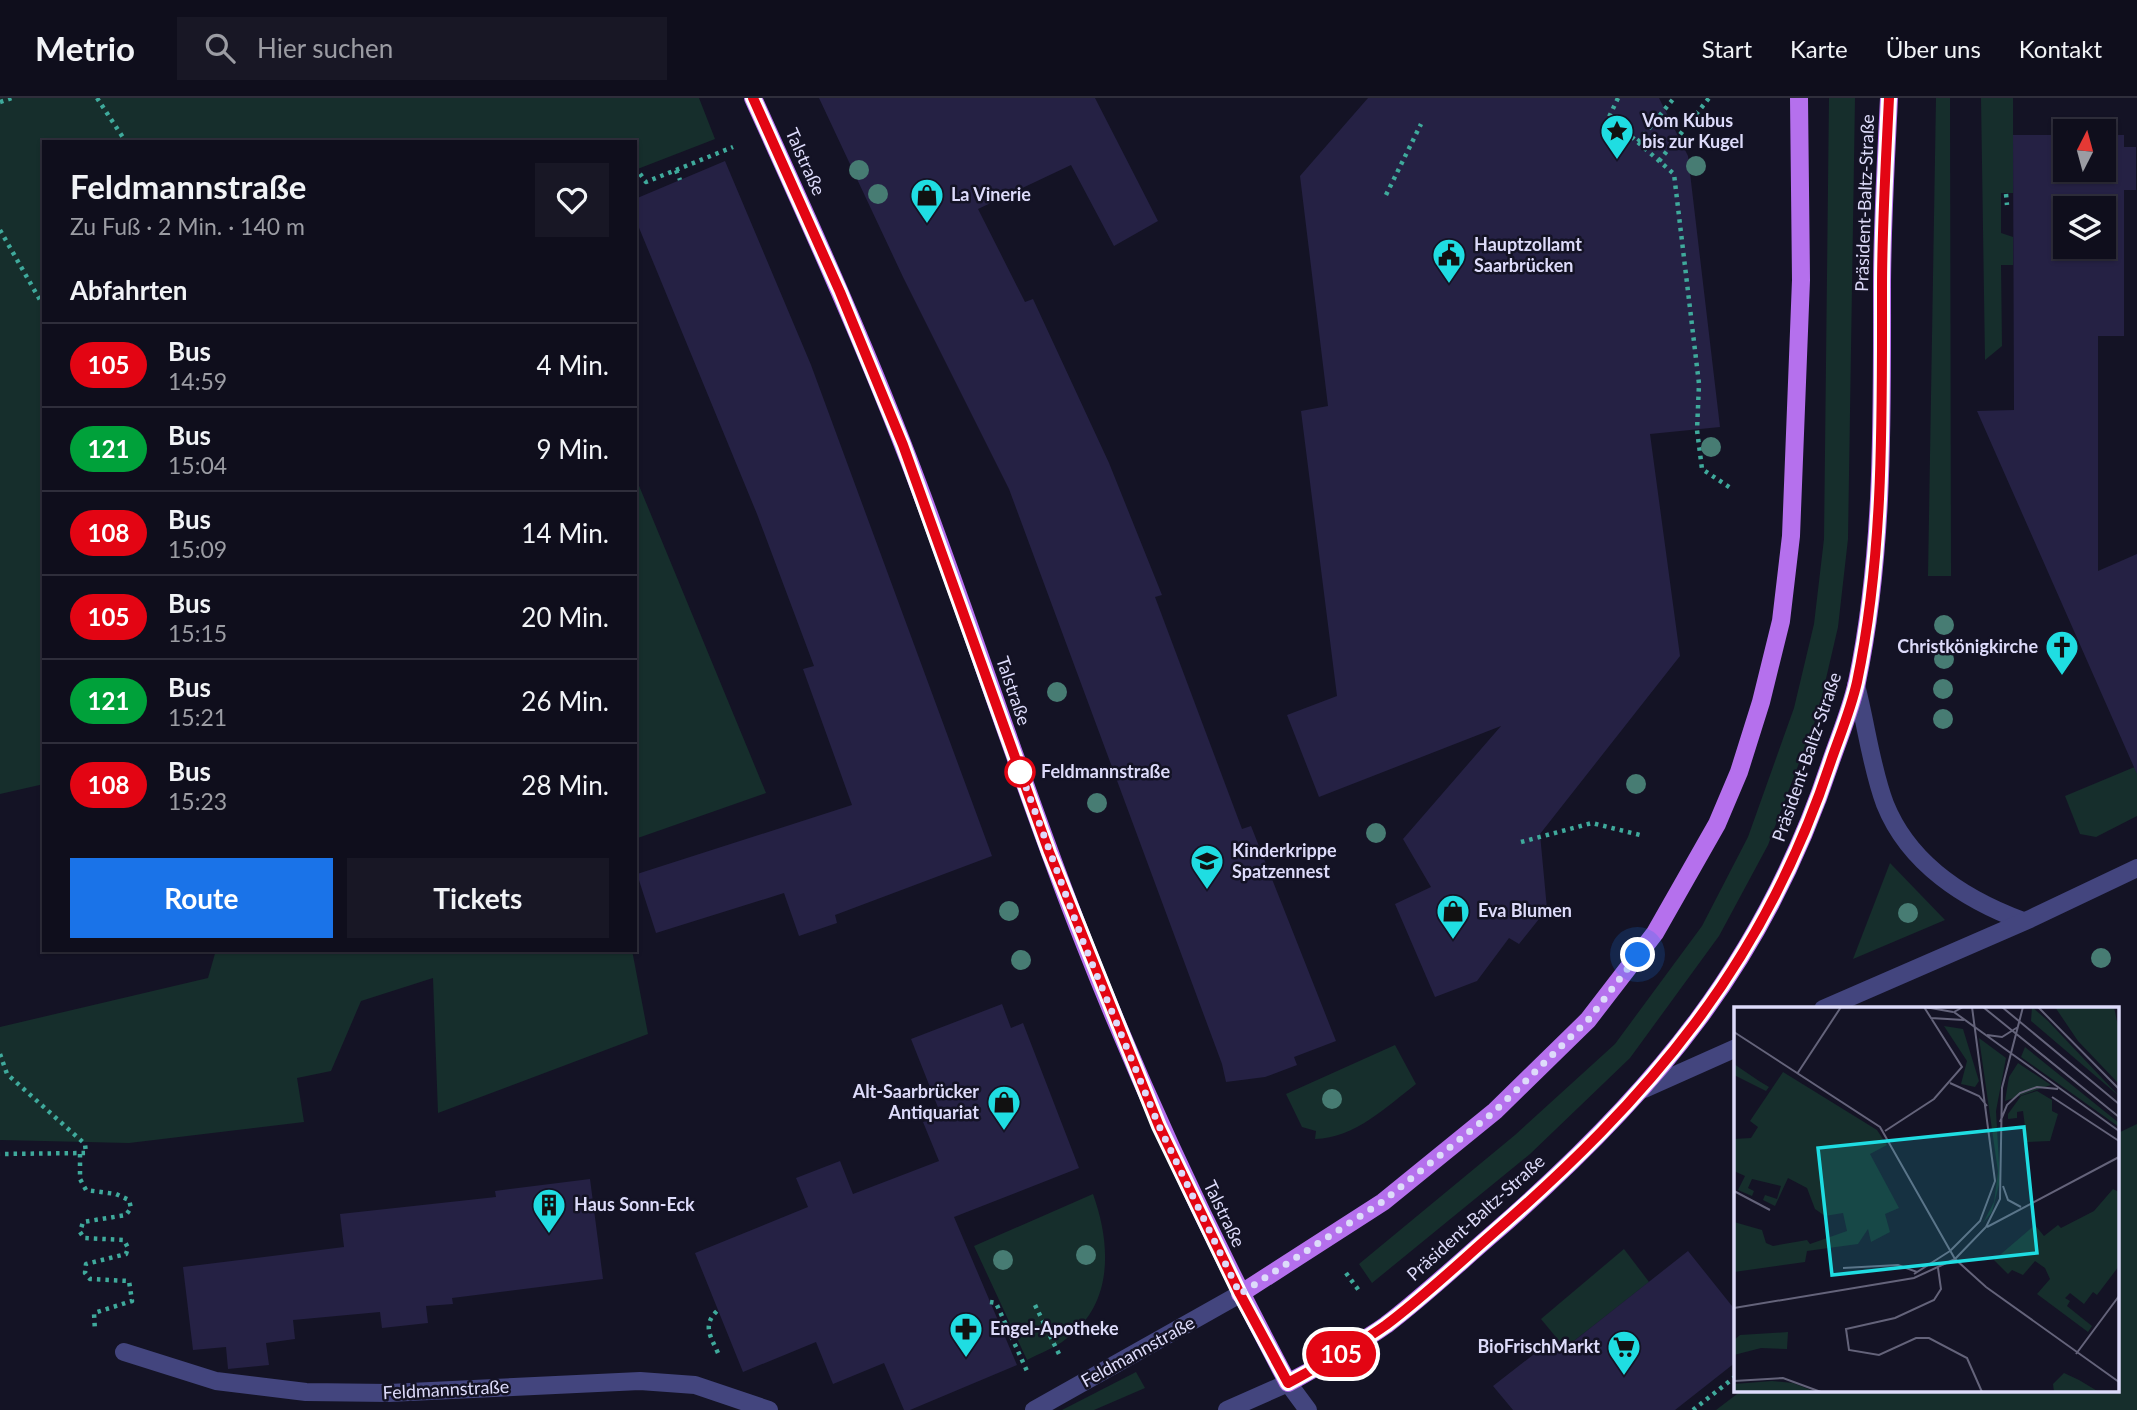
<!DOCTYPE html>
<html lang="de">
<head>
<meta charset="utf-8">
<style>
  :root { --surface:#0f0e1c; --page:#181725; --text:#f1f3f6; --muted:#9b9ca3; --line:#2f2e3b; --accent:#1a73e8 }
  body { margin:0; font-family:Lato,sans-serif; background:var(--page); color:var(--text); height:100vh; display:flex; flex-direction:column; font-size:26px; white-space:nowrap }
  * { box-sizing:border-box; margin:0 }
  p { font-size:23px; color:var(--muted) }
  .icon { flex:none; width:38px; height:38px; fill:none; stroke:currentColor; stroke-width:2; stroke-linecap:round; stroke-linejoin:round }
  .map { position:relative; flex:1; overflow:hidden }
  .details { position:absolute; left:42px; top:42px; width:595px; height:812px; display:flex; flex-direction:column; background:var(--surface); border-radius:0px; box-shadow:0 2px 5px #0004,0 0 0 2px var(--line) }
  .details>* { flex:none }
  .badge { padding:0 14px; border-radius:23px; font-size:24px; line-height:46px }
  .needle { width:46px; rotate:6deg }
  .buttons { position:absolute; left:2053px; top:21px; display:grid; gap:14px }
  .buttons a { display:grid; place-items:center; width:63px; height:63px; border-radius:0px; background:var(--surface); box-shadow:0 2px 5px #0004,0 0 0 2px var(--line); font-size:35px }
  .you { position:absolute; width:35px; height:35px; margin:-18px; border:5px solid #fff; border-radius:50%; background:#1a73e8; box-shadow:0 0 0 10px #1a73e833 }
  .map>.badge { position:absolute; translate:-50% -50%; box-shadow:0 0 0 4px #fff }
  h2 { padding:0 28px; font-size:26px; line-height:63px }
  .round { display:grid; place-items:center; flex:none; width:74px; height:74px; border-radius:0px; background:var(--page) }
  .headline { display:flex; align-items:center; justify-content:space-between; height:119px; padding:0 28px }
  h1 { font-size:33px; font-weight:700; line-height:52px }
  .cta { display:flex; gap:14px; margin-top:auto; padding:14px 28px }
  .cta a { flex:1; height:80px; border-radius:0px; background:var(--accent); color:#fff; font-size:28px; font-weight:700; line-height:80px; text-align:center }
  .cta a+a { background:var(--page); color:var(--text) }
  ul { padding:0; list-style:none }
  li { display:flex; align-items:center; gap:21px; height:84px; padding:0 28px; border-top:2px solid var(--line) }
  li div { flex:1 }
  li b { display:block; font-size:26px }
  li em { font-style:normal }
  li .badge { min-width:77px; font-weight:700; text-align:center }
  header { display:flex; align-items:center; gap:42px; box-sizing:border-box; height:98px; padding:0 35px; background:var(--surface); border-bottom:2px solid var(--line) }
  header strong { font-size:33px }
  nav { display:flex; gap:38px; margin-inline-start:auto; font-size:24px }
  .search { width:490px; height:63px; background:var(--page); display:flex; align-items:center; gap:18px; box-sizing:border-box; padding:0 24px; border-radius:0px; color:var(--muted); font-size:26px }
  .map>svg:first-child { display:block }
</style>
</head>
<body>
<header>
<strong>Metrio</strong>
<div class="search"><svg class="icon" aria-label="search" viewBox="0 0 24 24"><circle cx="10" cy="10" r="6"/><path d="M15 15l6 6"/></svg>Hier suchen</div>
<nav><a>Start</a><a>Karte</a><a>Über uns</a><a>Kontakt</a></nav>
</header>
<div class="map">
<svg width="2137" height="1312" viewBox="0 0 2137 1312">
  <rect width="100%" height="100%" fill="#141325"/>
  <g fill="#162e2c">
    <path d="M0,0H699L715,41L635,72V44H44V686L0,696Z"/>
    <path d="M1829,0H1855L1848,441L1838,529L1818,615L1768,747L1719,838L1630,960L1530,1056L1372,1185L1359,1166L1515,1037L1615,946L1702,828L1748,739L1794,610L1814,526L1824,441Z"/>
    <path d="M1936,0H1950L1951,478H1928Z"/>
    <path d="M1981,0H2013V95H2001V135L2013,139V167H2001L2002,248L1985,262Z"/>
    <path d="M635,378L766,695L635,741Z"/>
    <path d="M2137,668V718L2096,739L2080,736L2065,698Z"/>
    <path d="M1890,765L1945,822L1853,861Z"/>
    <path d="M216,852H632L648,936L438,1015L433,880L361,903L331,973L297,980L304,1024L129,1045L0,1042V929L208,880Z"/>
    <path d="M1395,947L1416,986C1386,1009 1355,1040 1315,1041L1316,1033L1302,1029L1286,996Z"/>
    <path d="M2137,1026V1312H1716L1741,1293H2118V1035Z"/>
    <path d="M1093,1096C1111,1146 1114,1206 1066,1241C1055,1250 1040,1255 1027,1262L974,1148Z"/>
    <path d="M1624,1151L1649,1184L1565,1250L1541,1221Z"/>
    <path d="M1136,1274L1145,1290L1094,1312H1062Z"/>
  </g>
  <g fill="#252144" fill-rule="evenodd">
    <path d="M819,0H1095L1158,123L1114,148L1071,67L978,111L1025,204L1033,201L1109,365L1162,497L1155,499L1242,731L1251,728L1336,943L1294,959L1297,967L1265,979L1226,984L1222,966L1009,391L903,179Z"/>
    <path d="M1368,0H1659L1688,58L1720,329L1650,336L1680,558L1540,736L1547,811L1519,846L1509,840L1477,883L1435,899L1395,806L1431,789L1403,741L1501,628L1319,699L1287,617L1337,598L1301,313L1328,308L1300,78Z"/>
    <path d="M2013,37H2065V72H2104V37H2124V49H2136V92H2124V238H2098V473L2137,456V676L1977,313L2014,312ZM2065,110H2104V149H2065Z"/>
    <path d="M725,63L811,267L992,758L835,817L837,825L799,838L784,795L656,835L637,776L852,707L803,571L814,568L757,416L635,120V101Z"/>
    <path d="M1002,906L1011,930L1023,925L1079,1070L954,1119L1017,1267L910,1312H904L884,1265L833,1286L816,1244L743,1274L695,1155L808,1109L796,1080L840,1063L853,1096L939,1063L923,1024L941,1017L911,941Z"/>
    <path d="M590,1081L603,1181L452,1200L453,1206L426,1208L428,1225L382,1230L380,1214L293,1222L295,1241L266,1245L269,1267L228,1271L226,1249L193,1252L183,1169L344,1149L340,1116L496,1099L495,1093Z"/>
    <path d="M1688,1153L1736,1213V1264L1675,1312H1513L1493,1288L1556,1239L1565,1250Z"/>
  </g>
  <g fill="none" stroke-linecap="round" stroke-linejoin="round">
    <g stroke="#3faa9c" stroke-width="4.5" stroke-dasharray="3.5 5" stroke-linecap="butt">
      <path d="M97,0L126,44"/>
      <path d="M1618,0L1609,19L1674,76L1699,286L1697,332L1702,371L1732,391"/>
      <path d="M0,4L12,0"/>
      <path d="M1638,44L1674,0"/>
      <path d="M1659,63L1709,0"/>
      <path d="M635,69L646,84L676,72L680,82"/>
      <path d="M676,72L733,49"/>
      <path d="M2006,96L2007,107"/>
      <path d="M1386,97L1421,26"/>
      <path d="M0,132L44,209"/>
      <path d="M1521,744L1592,725L1640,737"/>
      <path d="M0,956L7,976L85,1046L86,1055L0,1056"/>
      <path d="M80,1056V1081L86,1092L116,1096L129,1102L131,1110L126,1117L83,1124L80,1134L84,1140L124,1142L128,1150L126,1156L86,1166L85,1175L90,1181L129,1183L132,1203L94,1215L95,1233"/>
      <path d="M1346,1175L1360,1194"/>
      <path d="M990,1204L996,1205L1027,1273"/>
      <path d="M1035,1207L1059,1256"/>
      <path d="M718,1255C710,1237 702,1227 718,1212"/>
      <path d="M1693,1312L1736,1278"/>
    </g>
    <g stroke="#43457e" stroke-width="18">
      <path d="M1856,587C1866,625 1871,669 1885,706C1909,766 1966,802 2023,823"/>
      <path d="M1823,911L2030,821L2137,770"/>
      <path d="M1644,991L1736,950"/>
      <path d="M124,1254L216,1283L306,1294L389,1295L640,1283L695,1287L769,1312"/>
      <path d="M1034,1312L1240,1196"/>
      <path d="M1227,1312L1288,1285L1308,1312"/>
    </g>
    <g stroke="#b570ed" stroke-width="18">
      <path d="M753,0C807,119 861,238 908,360C970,521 1021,686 1085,847C1144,997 1212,1142 1288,1285C1321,1267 1355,1249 1386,1227C1424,1198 1460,1164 1496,1133C1653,996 1765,864 1831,663C1840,637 1851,611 1857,584C1884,455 1882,321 1882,190C1882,127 1886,63 1889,0"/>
      <path d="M1240,1196L1383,1104L1495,1013L1588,922L1655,835L1717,726L1739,674L1761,604L1781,523L1791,438L1801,182L1799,0"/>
    </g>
  </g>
  <g fill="#477c73">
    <circle cx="1696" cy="68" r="10"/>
    <circle cx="859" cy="72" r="10"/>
    <circle cx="878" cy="96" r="10"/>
    <circle cx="1711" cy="349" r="10"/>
    <circle cx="1944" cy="527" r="10"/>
    <circle cx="1944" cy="561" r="10"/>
    <circle cx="1943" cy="591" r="10"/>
    <circle cx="1057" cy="594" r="10"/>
    <circle cx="1943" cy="621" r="10"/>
    <circle cx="1636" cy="686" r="10"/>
    <circle cx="1097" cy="705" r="10"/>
    <circle cx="1376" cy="735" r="10"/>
    <circle cx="1009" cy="813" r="10"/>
    <circle cx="1908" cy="815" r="10"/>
    <circle cx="2101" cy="860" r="10"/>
    <circle cx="1021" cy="862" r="10"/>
    <circle cx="1332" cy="1001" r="10"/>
    <circle cx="1086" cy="1157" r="10"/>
    <circle cx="1003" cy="1162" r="10"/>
  </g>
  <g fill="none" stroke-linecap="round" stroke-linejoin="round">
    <defs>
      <path id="line" d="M753,0L840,194L903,347L1049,754L1159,1028L1240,1196L1288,1285C1321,1267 1355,1249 1386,1227C1422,1200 1456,1168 1490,1138C1649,1000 1764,867 1831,663C1840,637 1851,611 1857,584C1884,455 1882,321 1882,190C1882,127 1886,63 1889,0"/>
    </defs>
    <use href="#line" stroke="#fff" stroke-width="16"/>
    <use href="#line" stroke="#e30513" stroke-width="10"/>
    <path stroke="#dddbfa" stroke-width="7" stroke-dasharray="0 12.6" d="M1020,674L1019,670L1084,846L1159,1028L1240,1196L1382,1104L1495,1013L1588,922L1638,857"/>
  </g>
  <defs>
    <symbol id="sight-pin" viewBox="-11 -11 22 30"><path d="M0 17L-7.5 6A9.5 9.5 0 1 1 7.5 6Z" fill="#1fdde2" stroke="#141325"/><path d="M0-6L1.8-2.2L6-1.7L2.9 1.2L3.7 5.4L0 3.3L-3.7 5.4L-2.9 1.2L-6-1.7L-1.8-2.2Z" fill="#111"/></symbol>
    <symbol id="shop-pin" viewBox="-11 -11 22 30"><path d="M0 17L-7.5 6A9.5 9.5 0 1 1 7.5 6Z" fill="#1fdde2" stroke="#141325"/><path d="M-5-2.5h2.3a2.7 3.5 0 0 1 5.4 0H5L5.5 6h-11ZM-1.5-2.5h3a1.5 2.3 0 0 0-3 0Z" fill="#111"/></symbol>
    <symbol id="civic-pin" viewBox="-11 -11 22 30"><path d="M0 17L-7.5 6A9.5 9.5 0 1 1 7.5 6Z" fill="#1fdde2" stroke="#141325"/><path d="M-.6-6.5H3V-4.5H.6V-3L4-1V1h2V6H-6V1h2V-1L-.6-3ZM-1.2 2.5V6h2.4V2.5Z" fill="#111"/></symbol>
    <symbol id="church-pin" viewBox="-11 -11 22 30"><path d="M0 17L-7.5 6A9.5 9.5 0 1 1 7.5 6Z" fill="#1fdde2" stroke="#141325"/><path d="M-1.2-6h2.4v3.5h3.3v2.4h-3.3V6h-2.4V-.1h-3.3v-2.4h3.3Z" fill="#111"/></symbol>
    <symbol id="school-pin" viewBox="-11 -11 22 30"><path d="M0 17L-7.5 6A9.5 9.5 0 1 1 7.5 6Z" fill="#1fdde2" stroke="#141325"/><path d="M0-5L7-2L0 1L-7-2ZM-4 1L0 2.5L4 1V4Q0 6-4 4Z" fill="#111"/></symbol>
    <symbol id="building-pin" viewBox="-11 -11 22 30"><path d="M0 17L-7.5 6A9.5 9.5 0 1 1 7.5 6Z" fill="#1fdde2" stroke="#141325"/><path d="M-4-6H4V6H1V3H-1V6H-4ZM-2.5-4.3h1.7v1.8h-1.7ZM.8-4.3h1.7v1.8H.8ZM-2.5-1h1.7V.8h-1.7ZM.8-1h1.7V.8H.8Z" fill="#111"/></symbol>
    <symbol id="pharmacy-pin" viewBox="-11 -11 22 30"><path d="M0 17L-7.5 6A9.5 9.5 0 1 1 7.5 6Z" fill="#1fdde2" stroke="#141325"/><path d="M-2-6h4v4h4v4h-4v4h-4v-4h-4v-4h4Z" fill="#111"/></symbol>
    <symbol id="supermarket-pin" viewBox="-11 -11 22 30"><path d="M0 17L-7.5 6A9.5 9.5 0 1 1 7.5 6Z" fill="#1fdde2" stroke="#141325"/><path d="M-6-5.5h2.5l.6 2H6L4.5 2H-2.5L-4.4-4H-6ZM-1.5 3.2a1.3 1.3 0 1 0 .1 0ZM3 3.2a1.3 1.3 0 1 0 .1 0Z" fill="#111"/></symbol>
  </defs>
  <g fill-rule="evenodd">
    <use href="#sight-pin" x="1598" y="14" width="38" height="52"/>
    <use href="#shop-pin" x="908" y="78" width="38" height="52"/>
    <use href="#civic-pin" x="1430" y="138" width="38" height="52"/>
    <use href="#church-pin" x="2043" y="530" width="38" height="52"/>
    <use href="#school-pin" x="1188" y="744" width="38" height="52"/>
    <use href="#shop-pin" x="1434" y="794" width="38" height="52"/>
    <use href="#shop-pin" x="985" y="985" width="38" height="52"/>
    <use href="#building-pin" x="530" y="1088" width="38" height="52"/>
    <use href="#pharmacy-pin" x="947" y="1212" width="38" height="52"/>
    <use href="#supermarket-pin" x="1605" y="1230" width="38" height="52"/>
  </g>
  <circle fill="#fff" stroke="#e30513" stroke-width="3.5" cx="1020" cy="674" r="14"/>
  <g text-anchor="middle" stroke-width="5" stroke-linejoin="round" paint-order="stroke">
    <g font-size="18" font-weight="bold" fill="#dddbfa" stroke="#141325" text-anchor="start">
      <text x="1642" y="29">Vom Kubus<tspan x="1642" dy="21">bis zur Kugel</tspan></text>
      <text x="951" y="103">La Vinerie</text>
      <text x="1474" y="153">Hauptzollamt<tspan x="1474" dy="21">Saarbrücken</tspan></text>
      <text x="2038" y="555" text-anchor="end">Christkönigkirche</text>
      <text x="1232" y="759">Kinderkrippe<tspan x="1232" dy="21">Spatzennest</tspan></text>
      <text x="1478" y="819">Eva Blumen</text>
      <text x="979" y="1000" text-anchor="end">Alt-Saarbrücker<tspan x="979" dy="21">Antiquariat</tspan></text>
      <text x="574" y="1113">Haus Sonn-Eck</text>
      <text x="990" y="1237">Engel-Apotheke</text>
      <text x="1600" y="1255" text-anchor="end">BioFrischMarkt</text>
    </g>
    <g font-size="18" fill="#dddbfa" stroke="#141325">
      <text transform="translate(805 64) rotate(66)" y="6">Talstraße</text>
      <text transform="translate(1865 105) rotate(-88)" y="6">Präsident-Baltz-Straße</text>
      <text transform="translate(1013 593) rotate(71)" y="6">Talstraße</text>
      <text transform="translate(1807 659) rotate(-71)" y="6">Präsident-Baltz-Straße</text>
      <text transform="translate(1224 1116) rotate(64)" y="6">Talstraße</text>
      <text transform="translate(1476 1120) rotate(-42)" y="6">Präsident-Baltz-Straße</text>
      <text transform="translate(1138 1254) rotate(-29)" y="6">Feldmannstraße</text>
      <text transform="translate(446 1292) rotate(-3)" y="6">Feldmannstraße</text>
    </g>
    <g font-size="18" font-weight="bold" fill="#dddbfa" stroke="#141325" text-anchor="start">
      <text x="1041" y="680">Feldmannstraße</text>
    </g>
  </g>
  <g transform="translate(1734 909)">
    <rect width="385" height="385" fill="#141325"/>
    <path d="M298,0L314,14L385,89L297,14ZM321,0H380L385,24V77L344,34ZM210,19L229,22L245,74L241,80L227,77L233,54ZM245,31L272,51L262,104L266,174L258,205L249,216L260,195L264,165ZM291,40L385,116V120L287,50ZM284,56L317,78L271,94L275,70ZM0,57L25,74L35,80L32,84L0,68ZM49,65L143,123L153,138L136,147L165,201L151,207L156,225L137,235L134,222L124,237L73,244L71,255L0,265V215L28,223L32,236L39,239L73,233L76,237L113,224L109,206L91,209L81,202L73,181L54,171L41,199L29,193L31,188L43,192L47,179L18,172L14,181L20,184L18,189L4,183L11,169L0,164V132L17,131L24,120L16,114ZM303,84L318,93V104L324,107L316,134L293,135L289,104L283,105V111L274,112V107L287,89ZM379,182L385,185V259L363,288L359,285L350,297L336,286L331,291L336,294L333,299L358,319L354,325L303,287L316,272L311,261L301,254L289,268L278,263L274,267L260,253L301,218L310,229L324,218L327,221L360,204ZM54,325L53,342L27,341L0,348V333L6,328ZM330,366L345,373L365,385H320L319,377ZM38,374L59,376L82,385H0V377Z" fill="#162e2c"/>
    <path fill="none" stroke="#64637a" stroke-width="2" d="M190,0L197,11L230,13M191,0L219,5M229,0L220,5L278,47M249,0L385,110M268,0L385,97M304,0L385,82M0,25L146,120L221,252L252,220L266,192L268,81L289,0M253,28L268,30L284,20M278,47L385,124M63,67L107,0M216,76L245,89L253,99M318,90L385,134M266,115L273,98L286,86L303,80L324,82M151,124L200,92L228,60L197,11M269,179L274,193L287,200M0,184L36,203M253,220L385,150M216,244L246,214L261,174L238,0M109,261L164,258L183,265M204,261L207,282L200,293L161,311L112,322L115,343L145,348L182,331H195L233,351L248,385M180,267L216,244M0,301L180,271L221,252L252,280L385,375M342,347L385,289M0,374L49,371L87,385"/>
    <path fill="#1fdde2" fill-opacity="0.15" stroke="#1fdde2" stroke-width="3.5" d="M290,120L303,246L98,268L84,141Z"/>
    <rect width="385" height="385" fill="none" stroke="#dddbfa" stroke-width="3.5"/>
  </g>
</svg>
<div class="buttons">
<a><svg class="needle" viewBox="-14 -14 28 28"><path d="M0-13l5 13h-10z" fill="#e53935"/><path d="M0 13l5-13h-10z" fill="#9b9ca3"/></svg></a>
<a><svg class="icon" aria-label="layers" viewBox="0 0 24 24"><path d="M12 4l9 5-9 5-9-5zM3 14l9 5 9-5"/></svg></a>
</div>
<div class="you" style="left:1638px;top:857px"></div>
<b class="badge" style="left:1341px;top:1256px;background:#e30513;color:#fff">105</b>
<section class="details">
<div class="headline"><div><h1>Feldmannstraße</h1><p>Zu Fuß · 2 Min. · 140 m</p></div><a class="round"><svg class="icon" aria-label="heart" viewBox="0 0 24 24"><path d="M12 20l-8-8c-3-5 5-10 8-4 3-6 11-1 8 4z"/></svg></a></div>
<h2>Abfahrten</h2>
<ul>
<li><span class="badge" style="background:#e30513;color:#fff">105</span><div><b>Bus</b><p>14:59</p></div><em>4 Min.</em></li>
<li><span class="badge" style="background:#00a13a;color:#fff">121</span><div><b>Bus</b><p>15:04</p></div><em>9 Min.</em></li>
<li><span class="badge" style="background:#e30513;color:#fff">108</span><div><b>Bus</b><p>15:09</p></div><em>14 Min.</em></li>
<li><span class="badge" style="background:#e30513;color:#fff">105</span><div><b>Bus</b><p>15:15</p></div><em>20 Min.</em></li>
<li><span class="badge" style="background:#00a13a;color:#fff">121</span><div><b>Bus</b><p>15:21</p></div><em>26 Min.</em></li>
<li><span class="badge" style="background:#e30513;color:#fff">108</span><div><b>Bus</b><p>15:23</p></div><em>28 Min.</em></li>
</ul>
<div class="cta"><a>Route</a><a>Tickets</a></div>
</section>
</div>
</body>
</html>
